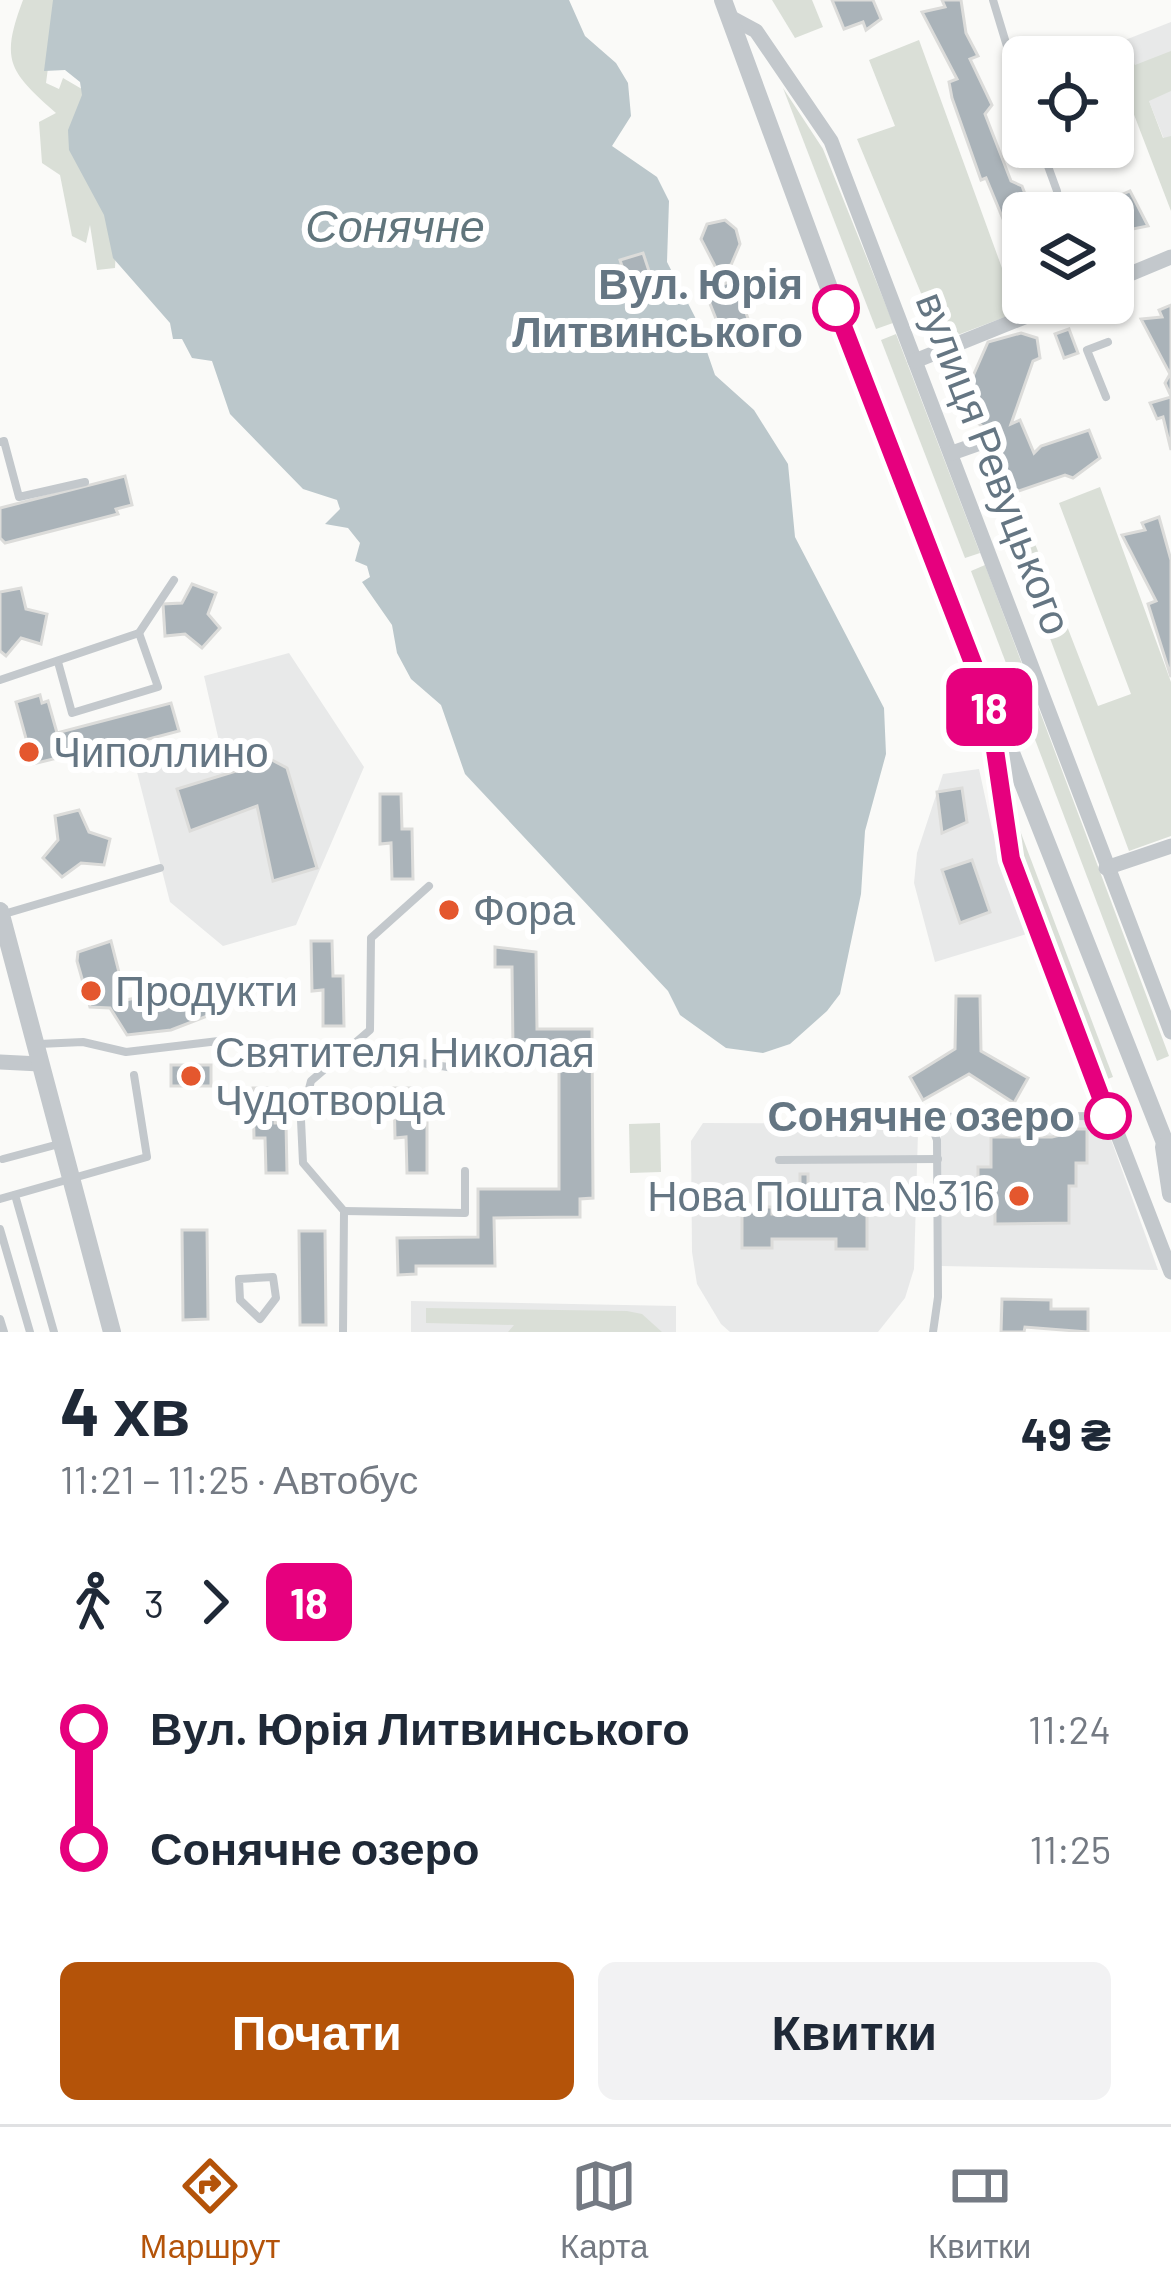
<!DOCTYPE html>
<html lang="uk">
<head>
<meta charset="utf-8">
<style>
  :root { --surface:#fff; --page:#f2f2f3; --text:#1f2937; --muted:#747a83; --line:#e0e1e3; --accent:#b45309 }
  body { margin:0; font-family:Barlow,sans-serif; background:var(--page); color:var(--text); height:100vh; display:flex; flex-direction:column; font-size:45px; white-space:nowrap }
  * { box-sizing:border-box; margin:0 }
  p { font-size:39px; color:var(--muted) }
  .icon { flex:none; width:66px; height:66px; fill:none; stroke:currentColor; stroke-width:2; stroke-linecap:round; stroke-linejoin:round }
  .map { position:relative; height:1332px; overflow:hidden }
  .sheet { display:flex; flex-direction:column; background:var(--surface); flex:1 }
  .sheet>* { flex:none }
  .badge { padding:0 24px; border-radius:18px; font-size:42px; line-height:78px }
  .buttons { position:absolute; left:1002px; top:36px; display:grid; gap:24px }
  .buttons a { display:grid; place-items:center; width:132px; height:132px; border-radius:18px; background:var(--surface); box-shadow:0 3px 9px #0004; font-size:60px }
  .map>.badge { position:absolute; translate:-50% -50%; box-shadow:0 0 0 6px #fff }
  .legs { display:flex; align-items:center; gap:18px; height:132px; padding:0 60px; font-size:39px }
  .legs p { margin-inline-start:auto }
  .head { display:flex; align-items:center; justify-content:space-between; height:204px; padding:0 60px }
  h1 { font-size:66px; font-weight:700; line-height:90px }
  .button { display:flex; gap:24px; margin-top:auto; padding:24px 60px }
  .button a { flex:1; height:138px; border-radius:18px; background:var(--accent); color:#fff; font-size:48px; font-weight:700; line-height:138px; text-align:center }
  .button a+a { background:var(--page); color:var(--text) }
  ul { padding:0 60px; list-style:none }
  li { display:flex; align-items:center; gap:42px; height:120px; font-size:45px }
  li i { display:grid; place-items:center; width:18px; height:100%; margin:0 15px; background:currentColor }
  li i::after { content:''; width:30px; height:30px; margin:-15px; border:9px solid; border-radius:50%; background:var(--surface) }
  li p { margin-inline-start:auto }
  li:first-child i { background:linear-gradient(#0000 50%,currentColor 0) }
  li:last-child i { background:linear-gradient(currentColor 50%,#0000 0) }
  .dock { display:flex; justify-content:space-around; align-items:center; height:168px; border-top:3px solid var(--line); background:var(--surface); font-size:33px; color:var(--muted) }
  .dock a { display:grid; justify-items:center; gap:6px }
  .dock .selected { color:var(--accent) }
  .map>svg:first-child { display:block }
</style>
</head>
<body>
<div class="map">
<svg width="1171" height="1332" viewBox="0 0 1171 1332">
  <rect width="100%" height="100%" fill="#fafaf8"/>
  <g fill="#e8e9e9">
    <path d="M1171,22V157L1125,40Z"/>
    <path d="M289,653L364,767L296,925L223,946L170,902L137,772L221,750L204,676Z"/>
    <path d="M979,769L992,829L1030,933L935,962L914,883L917,853L943,774Z"/>
    <path d="M1104,1120L1158,1270L941,1266V1121Z"/>
    <path d="M703,1123L907,1124L918,1132L914,1269L905,1298L878,1332H730L721,1324L697,1284L692,1252L691,1141Z"/>
    <path d="M411,1301L676,1306V1332H411Z"/>
  </g>
  <g fill="#dadfd7">
    <path d="M23,0H57L46,83L59,89L63,78L87,92L117,229L115,268L97,270L90,225L86,243L72,236L60,175L42,163L39,122L56,113C9,71 0,61 23,0Z"/>
    <path d="M772,0H812L823,27L795,38Z"/>
    <path d="M919,40L1018,312L947,339H940L857,139L895,126L869,60Z"/>
    <path d="M1125,40L1135,65L1171,51V91L1149,101L1163,138L1171,136V211L1108,47Z"/>
    <path d="M783,88L823,149L893,323L876,329Z"/>
    <path d="M896,334L980,553L965,558L881,340Z"/>
    <path d="M1100,487L1171,682V836L1129,851L1015,544L1032,536L1098,706L1131,694L1059,503Z"/>
    <path d="M985,565L1169,1056L1157,1061L971,571Z"/>
    <path d="M1010,804L1113,1077L1102,1081L1019,855Z"/>
    <path d="M660,1123L661,1172L630,1173L629,1124Z"/>
    <path d="M426,1308L627,1311L642,1314L662,1332H508L514,1325L426,1323Z"/>
  </g>
  <path fill="#bbc7cb" d="M53,0H569L585,36L616,63L628,83L631,116L612,146L657,177L669,201L667,262L695,317L715,375L754,410L788,464L795,537L884,708L886,754L865,831L861,894L840,994L827,1011L790,1044L763,1053L726,1048L680,1015L668,991L465,774L441,705L411,679L397,653L392,625L362,582L370,577L367,566L355,561L360,543L348,528L325,524L340,509L337,500L303,489L230,414L212,361L192,358L182,339H173L170,323L113,258L104,215L69,150L68,130L82,95L80,82L65,70L44,71Z"/>
  <g fill="#aab3b9" stroke="#dcdcda" stroke-width="3">
    <path d="M832,0H873L881,19L866,30L863,22L844,29Z"/>
    <path d="M942,0H961L966,33L978,56L970,59L992,105L985,114L1011,181L1022,186L1032,212L1023,213L1020,244L1014,228L1008,231L986,178L981,180L952,98L949,82L957,79L922,12L945,7Z"/>
    <path d="M1130,191L1148,226L1113,233V213L1093,210L1116,205L1114,198Z"/>
    <path d="M725,220L736,229L740,244L731,265L716,268L701,239L707,224Z"/>
    <path d="M643,253L654,286L631,294L620,260Z"/>
    <path d="M734,280L750,324L722,334L705,291Z"/>
    <path d="M1171,305V396L1165,383L1170,374L1141,319L1162,317L1159,310Z"/>
    <path d="M1069,329L1078,353L1064,358L1055,334Z"/>
    <path d="M1021,333L1037,338L1040,358L1033,361L1011,424L1020,420L1034,453L1041,446L1089,430L1100,458L1073,478L1065,475L1019,491L1007,485L984,428L971,417L963,399L988,342Z"/>
    <path d="M1171,397V450L1163,417L1157,419L1150,403Z"/>
    <path d="M125,476L132,505L116,509L118,514L5,543L0,538V508Z"/>
    <path d="M1159,517L1171,560V677L1148,604L1156,601L1122,535L1145,530L1142,523Z"/>
    <path d="M192,584L216,593L208,614L220,628L202,648L185,634L165,636L163,604L182,603Z"/>
    <path d="M21,588L26,609L47,614L41,644L21,638L6,656L0,651V592Z"/>
    <path d="M40,695L42,703L48,701L57,733L171,703L179,731L70,760L69,755L33,764L16,702Z"/>
    <path d="M272,760L287,768L317,868L273,881L257,806L190,831L177,789Z"/>
    <path d="M962,788L967,822L942,833L937,792Z"/>
    <path d="M380,794H401L402,829H412L413,879H392L391,843L380,844Z"/>
    <path d="M79,810L89,832L110,839L104,865L81,863L62,877L43,858L58,840L55,816Z"/>
    <path d="M972,860L990,912L960,923L942,870Z"/>
    <path d="M111,941L126,1000L207,983L215,1013L171,1030L127,1035L110,1008L90,1007L77,961L78,952Z"/>
    <path d="M311,941H332L333,976H343L344,1026H323V990L312,991Z"/>
    <path d="M495,947L536,952L537,1029H592L593,1198L580,1199V1217L494,1218L495,1266H416V1274L398,1275L397,1238L478,1237V1189H559V1049H513L512,967H495Z"/>
    <path d="M956,996H980L981,1051L1028,1078L1014,1103L969,1074L923,1100L910,1077L955,1049Z"/>
    <rect x="171" y="1065" width="40" height="21"/>
    <path d="M253,1088H275V1123H286L287,1173H266L265,1138H254Z"/>
    <path d="M394,1088H416V1123H427V1173H407L406,1137L395,1138Z"/>
    <path d="M1064,1129H1087V1163H1076V1186H1069V1223L995,1224V1210H978V1167H991V1137H1052L1064,1134Z"/>
    <path d="M800,1174H808V1189L819,1190V1214H837V1207H867V1249H836V1239H772V1248H742V1207H772V1214H788V1189H800Z"/>
    <path d="M182,1230H207L208,1319L183,1320Z"/>
    <path d="M299,1231H325L326,1325H300Z"/>
    <path d="M1002,1299L1051,1300V1309H1088V1332L1025,1327L1024,1332H1001Z"/>
  </g>
  <g fill="none" stroke-linecap="round" stroke-linejoin="round">
    <g stroke="#c3c8cc" stroke-width="8">
      <path d="M993,0L1023,99"/>
      <path d="M1041,147L1057,191"/>
      <path d="M1106,397L1087,350L1108,342"/>
      <path d="M0,442L4,441L19,497L85,482"/>
      <path d="M58,662L72,713L158,687L139,633"/>
      <path d="M0,680L139,633L174,580"/>
      <path d="M1,915L160,868"/>
      <path d="M39,1044L83,1042L126,1052L227,1040"/>
      <path d="M352,1052L454,1068"/>
      <path d="M3,1159L59,1144"/>
      <path d="M779,1160L938,1159"/>
      <path d="M15,1195L54,1332"/>
      <path d="M0,1199L147,1157L134,1075"/>
      <path d="M344,1211L465,1213V1171"/>
      <path d="M0,1229L30,1332"/>
      <path d="M273,1277L276,1298L260,1319L240,1300L239,1279Z"/>
      <path d="M0,1319L4,1332"/>
      <path d="M343,1332L344,1211L303,1163L301,1120L311,1081L370,1030L371,938L429,886"/>
      <path d="M933,1332L938,1297L937,1140L928,1117L1108,1116"/>
    </g>
    <g stroke="#c3c8cc" stroke-width="15">
      <path d="M730,17L756,31L831,141L1171,1032"/>
      <path d="M1113,281L1171,257"/>
      <path d="M915,361L1059,303"/>
      <path d="M952,453L986,441"/>
      <path d="M989,705L1011,859L1171,1272"/>
      <path d="M1106,868L1171,846"/>
      <path d="M0,1062L40,1064"/>
    </g>
    <g stroke="#c3c8cc" stroke-width="18">
      <path d="M723,0L850,345L1171,1158"/>
      <path d="M0,911L112,1332"/>
      <path d="M1164,1147L1171,1194"/>
    </g>
  </g>
  <g fill="none" stroke-linecap="round" stroke-linejoin="round">
    <defs>
      <path id="line-1" d="M836,308L988,702L1011,859L1108,1116"/>
    </defs>
    <use href="#line-1" stroke="#fff" stroke-width="27"/>
    <use href="#line-1" stroke="#e6007e" stroke-width="18"/>
  </g>
  <g fill="#fff" stroke="#e6007e" stroke-width="6">
    <circle cx="836" cy="308" r="21"/>
    <circle cx="1108" cy="1116" r="21"/>
  </g>
  <g fill="#e4572e" stroke="#fff" stroke-width="4.5">
    <circle cx="29" cy="752" r="12"/>
    <circle cx="449" cy="910" r="12"/>
    <circle cx="91" cy="991" r="12"/>
    <circle cx="191" cy="1076" r="12"/>
    <circle cx="1019" cy="1196" r="12"/>
  </g>
  <g text-anchor="middle" stroke-width="12" stroke-linejoin="round" paint-order="stroke">
    <g font-size="42" font-weight="bold" fill="#657683" stroke="#fff" text-anchor="end">
      <text x="803" y="299">Вул. Юрія<tspan x="803" dy="48">Литвинського</tspan></text>
      <text x="1075" y="1131">Сонячне озеро</text>
    </g>
    <g font-size="42" fill="#657683" stroke="#fff">
      <text transform="translate(994 463) rotate(69)" y="15">вулиця Ревуцького</text>
    </g>
    <g font-size="42" fill="#657683" stroke="#fff" text-anchor="start">
      <text x="53" y="767">Чиполлино</text>
      <text x="473" y="925">Фора</text>
      <text x="115" y="1006">Продукти</text>
      <text x="215" y="1067">Святителя Николая<tspan x="215" dy="48">Чудотворца</tspan></text>
      <text x="995" y="1211" text-anchor="end">Нова Пошта №316</text>
    </g>
    <g font-size="45" font-style="italic" fill="#60757c" stroke="#fff">
      <text x="395" y="242">Сонячне</text>
    </g>
  </g>
</svg>
<div class="buttons">
<a><svg class="icon" aria-label="locate" viewBox="0 0 24 24"><circle cx="12" cy="12" r="6"/><path d="M12 2v4M12 18v4M2 12h4M18 12h4"/></svg></a>
<a><svg class="icon" aria-label="layers" viewBox="0 0 24 24"><path d="M12 4l9 5-9 5-9-5zM3 14l9 5 9-5"/></svg></a>
</div>
<b class="badge" style="left:989px;top:707px;background:#e6007e;color:#fff">18</b>
</div>
<section class="sheet">
<div class="head"><div><h1>4 хв</h1><p>11:21 – 11:25 · Автобус</p></div><b>49 ₴</b></div>
<div class="legs"><svg class="icon" aria-label="walk" viewBox="0 0 24 24"><circle cx="13" cy="4" r="2"/><path d="M13 8l-2 6 4 7M11 14l-3 7M7 12l3-4h3l4 4"/></svg>3<svg class="icon" aria-label="forward" viewBox="0 0 24 24"><path d="M9 5l7 7-7 7"/></svg><b class="badge" style="background:#e6007e;color:#fff">18</b></div>
<ul>
<li><i style="color:#e6007e"></i><b>Вул. Юрія Литвинського</b><p>11:24</p></li>
<li><i style="color:#e6007e"></i><b>Сонячне озеро</b><p>11:25</p></li>
</ul>
<div class="button"><a>Почати</a><a>Квитки</a></div>
</section>
<nav class="dock">
<a class="selected"><svg class="icon" aria-label="directions" viewBox="0 0 24 24"><path d="M12 3l9 9-9 9-9-9zM9 14v-3h6M13 9l2 2-2 2"/></svg>Маршрут</a>
<a><svg class="icon" aria-label="map" viewBox="0 0 24 24"><path d="M3 6l6-2 6 2 6-2v14l-6 2-6-2-6 2zM9 4v14M15 6v14"/></svg>Карта</a>
<a><svg class="icon" aria-label="tickets" viewBox="0 0 24 24"><path d="M3 7h18v10H3zM15 7v10"/></svg>Квитки</a>
</nav>
</body>
</html>
